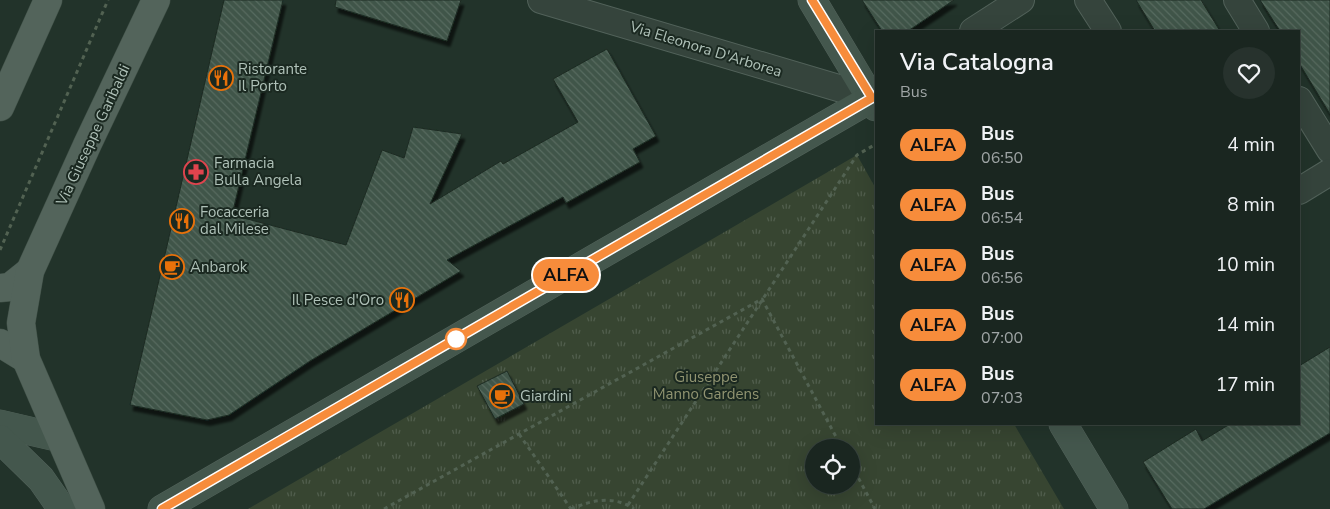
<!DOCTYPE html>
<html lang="en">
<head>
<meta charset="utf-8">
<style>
  :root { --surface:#1a2620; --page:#27322d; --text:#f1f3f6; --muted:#9fa5a5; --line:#38433e }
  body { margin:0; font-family:"Nunito Sans",sans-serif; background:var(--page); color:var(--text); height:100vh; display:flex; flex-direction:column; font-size:19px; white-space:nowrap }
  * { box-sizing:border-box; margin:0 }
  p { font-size:16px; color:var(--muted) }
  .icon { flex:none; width:28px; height:28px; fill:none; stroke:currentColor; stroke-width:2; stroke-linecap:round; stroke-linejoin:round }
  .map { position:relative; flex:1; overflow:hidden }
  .drawer { position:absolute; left:875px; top:30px; width:425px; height:395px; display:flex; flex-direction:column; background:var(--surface); border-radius:0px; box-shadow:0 5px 20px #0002,0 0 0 1px var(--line) }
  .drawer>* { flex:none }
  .badge { padding:0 10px; border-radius:16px; font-size:18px; line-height:32px }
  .controls { position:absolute; left:805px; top:439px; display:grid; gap:10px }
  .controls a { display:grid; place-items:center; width:55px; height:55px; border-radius:50%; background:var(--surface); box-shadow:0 5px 20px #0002,0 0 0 1px var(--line); font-size:25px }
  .map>.badge { position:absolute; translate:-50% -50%; box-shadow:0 0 0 2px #fff }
  .round { display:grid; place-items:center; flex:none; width:52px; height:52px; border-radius:26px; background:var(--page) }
  .summary { display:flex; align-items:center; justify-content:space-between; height:85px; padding:0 25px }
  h1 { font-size:24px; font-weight:600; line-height:38px }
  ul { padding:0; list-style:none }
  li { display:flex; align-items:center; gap:15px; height:60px; padding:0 25px }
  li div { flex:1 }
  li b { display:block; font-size:19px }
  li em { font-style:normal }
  li .badge { min-width:55px; font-weight:700; text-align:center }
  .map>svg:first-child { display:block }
</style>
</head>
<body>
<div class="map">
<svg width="1330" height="509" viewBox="0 0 1330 509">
  <defs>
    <pattern id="park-tufts" width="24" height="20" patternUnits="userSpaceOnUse" patternTransform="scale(1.25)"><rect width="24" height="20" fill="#374531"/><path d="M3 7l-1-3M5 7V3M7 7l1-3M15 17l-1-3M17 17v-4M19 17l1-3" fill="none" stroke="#515e4d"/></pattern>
    <pattern id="building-back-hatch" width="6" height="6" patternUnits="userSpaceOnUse" patternTransform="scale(1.25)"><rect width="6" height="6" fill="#3f5448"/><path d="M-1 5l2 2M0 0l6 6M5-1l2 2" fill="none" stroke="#586b60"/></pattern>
    <filter id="shadow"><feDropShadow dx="3" dy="5.5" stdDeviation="1" flood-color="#0009"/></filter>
  </defs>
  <rect width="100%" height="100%" fill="#22332a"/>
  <path fill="url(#park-tufts)" fill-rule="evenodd" d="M857,155L876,189V424H1014L1064,509H248ZM814,448H851V485H814Z"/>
  <g fill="url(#building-back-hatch)" stroke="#1d2b23" filter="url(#shadow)">
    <path d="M224,0H283L232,215L346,245L382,150L404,158L413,127L462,134L430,204L501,161L503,164L578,122L553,79L607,49L656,136L633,149L640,162L566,203L563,197L447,260L461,271L310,361L229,415L207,420L130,405Z"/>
    <path d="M336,0H461L447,41L335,7Z"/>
    <path d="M862,0H954L908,31H882Z"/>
    <path d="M1136,0H1201L1220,31H1155Z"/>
    <path d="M1260,0H1330V114L1299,63V31H1280Z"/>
    <path d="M1330,347V433L1204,509H1172L1143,462L1196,429L1202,441L1230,424H1299V366Z"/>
    <path d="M507,371L524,404L495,419L477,386Z"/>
  </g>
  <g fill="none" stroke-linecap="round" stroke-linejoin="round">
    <defs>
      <g id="street">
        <path d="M541,0L872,98L876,95"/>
        <path d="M1088,0L1108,31"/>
        <path d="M1237,0L1256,31"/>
        <path d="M973,31L1021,0"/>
        <path d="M1299,100L1330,150"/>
        <path d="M1299,191L1330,172"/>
      </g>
      <g id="secondary">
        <path d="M812,0L876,107"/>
        <path d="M0,424L60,438"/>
        <path d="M1063,424L1114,509"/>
        <path d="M0,439L41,479L62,509"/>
        <path d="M162,509L872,98"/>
      </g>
      <g id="primary">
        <path d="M0,107L48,0"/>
        <path d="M0,288L10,287L30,271"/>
        <path d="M0,343L26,359"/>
        <path d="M91,509L26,359L21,323L30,271L88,143L156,0"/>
      </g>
    </defs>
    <use href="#street" stroke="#52625a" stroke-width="28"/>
    <use href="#secondary" stroke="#52625a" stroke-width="29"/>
    <use href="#primary" stroke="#3e4e45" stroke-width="29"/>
    <g stroke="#526252" stroke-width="3" stroke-dasharray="4 4" stroke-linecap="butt">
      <path d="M0,250L108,0"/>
      <path d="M519,434L571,509"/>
      <path d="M851,464L875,509"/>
      <path d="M628,505L857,155L876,144"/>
      <path d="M384,509L762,299L842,448"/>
      <path d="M571,509C592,500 613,495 634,509"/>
    </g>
    <use href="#street" stroke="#35443c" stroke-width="26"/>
    <use href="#secondary" stroke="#44574d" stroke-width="28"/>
    <use href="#primary" stroke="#53645b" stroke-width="28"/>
  </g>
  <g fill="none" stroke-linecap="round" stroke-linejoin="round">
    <defs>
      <path id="line" d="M162,509L872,98L812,0"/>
    </defs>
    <use href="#line" stroke="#fff" stroke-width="11"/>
    <use href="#line" stroke="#f78c3b" stroke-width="8"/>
  </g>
  <defs>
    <symbol id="restaurant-ring" viewBox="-11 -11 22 22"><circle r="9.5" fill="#1b2921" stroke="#e8710a" stroke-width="1.5"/><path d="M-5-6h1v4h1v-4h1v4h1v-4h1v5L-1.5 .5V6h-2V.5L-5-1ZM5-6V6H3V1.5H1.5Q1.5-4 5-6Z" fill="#e8710a"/></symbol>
    <symbol id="pharmacy-ring" viewBox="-11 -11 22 22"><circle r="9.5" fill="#1b2921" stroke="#e0444e" stroke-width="1.5"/><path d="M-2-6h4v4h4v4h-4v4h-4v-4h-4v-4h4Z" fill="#e0444e"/></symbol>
    <symbol id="cafe-ring" viewBox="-11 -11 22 22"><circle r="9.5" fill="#1b2921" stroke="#e8710a" stroke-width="1.5"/><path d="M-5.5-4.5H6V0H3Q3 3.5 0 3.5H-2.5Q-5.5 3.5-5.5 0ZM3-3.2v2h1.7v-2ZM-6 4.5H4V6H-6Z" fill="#e8710a"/></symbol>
  </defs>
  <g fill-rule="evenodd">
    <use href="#restaurant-ring" x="207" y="64" width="28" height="28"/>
    <use href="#pharmacy-ring" x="182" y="158" width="28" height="28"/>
    <use href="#restaurant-ring" x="168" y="207" width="28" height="28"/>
    <use href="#cafe-ring" x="158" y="253" width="28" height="28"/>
    <use href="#restaurant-ring" x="388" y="286" width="28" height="28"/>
    <use href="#cafe-ring" x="488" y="382" width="28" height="28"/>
  </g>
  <circle fill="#fff" stroke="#f78c3b" stroke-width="2.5" cx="456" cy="339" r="10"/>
  <g text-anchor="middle" stroke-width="4" stroke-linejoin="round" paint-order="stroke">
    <g font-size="15" fill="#afc1b8" stroke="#1b2921">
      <text transform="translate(706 49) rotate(17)" y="5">Via Eleonora D'Arborea</text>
      <text transform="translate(93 135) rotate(-65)" y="5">Via Giuseppe Garibaldi</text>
    </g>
    <g font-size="15" fill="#afc1b8" stroke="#1b2921" text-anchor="start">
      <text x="238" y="74">Ristorante<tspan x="238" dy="17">Il Porto</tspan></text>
      <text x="214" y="168">Farmacia<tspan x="214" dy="17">Bulla Angela</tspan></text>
      <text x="200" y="217">Focacceria<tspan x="200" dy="17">dal Milese</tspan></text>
      <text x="190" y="272">Anbarok</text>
      <text x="384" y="305" text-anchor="end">Il Pesce d'Oro</text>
      <text x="520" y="401">Giardini</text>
    </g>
    <g font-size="15" fill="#919471" stroke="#1b2921">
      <text x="706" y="382">Giuseppe<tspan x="706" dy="17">Manno Gardens</tspan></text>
    </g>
  </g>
</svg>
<div class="controls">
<a><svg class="icon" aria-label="locate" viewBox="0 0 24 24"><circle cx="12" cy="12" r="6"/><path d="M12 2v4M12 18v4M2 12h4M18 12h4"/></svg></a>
</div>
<b class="badge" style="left:566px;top:275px;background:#f78c3b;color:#111">ALFA</b>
<section class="drawer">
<div class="summary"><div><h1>Via Catalogna</h1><p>Bus</p></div><a class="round"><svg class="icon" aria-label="heart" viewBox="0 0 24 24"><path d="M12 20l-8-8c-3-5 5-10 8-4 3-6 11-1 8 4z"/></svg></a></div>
<ul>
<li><span class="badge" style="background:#f78c3b;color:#111">ALFA</span><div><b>Bus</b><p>06:50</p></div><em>4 min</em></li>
<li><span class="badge" style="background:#f78c3b;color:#111">ALFA</span><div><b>Bus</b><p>06:54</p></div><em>8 min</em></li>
<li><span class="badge" style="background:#f78c3b;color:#111">ALFA</span><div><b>Bus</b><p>06:56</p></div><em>10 min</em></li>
<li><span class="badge" style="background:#f78c3b;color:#111">ALFA</span><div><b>Bus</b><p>07:00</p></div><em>14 min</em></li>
<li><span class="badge" style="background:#f78c3b;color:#111">ALFA</span><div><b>Bus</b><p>07:03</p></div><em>17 min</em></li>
</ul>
</section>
</div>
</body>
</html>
